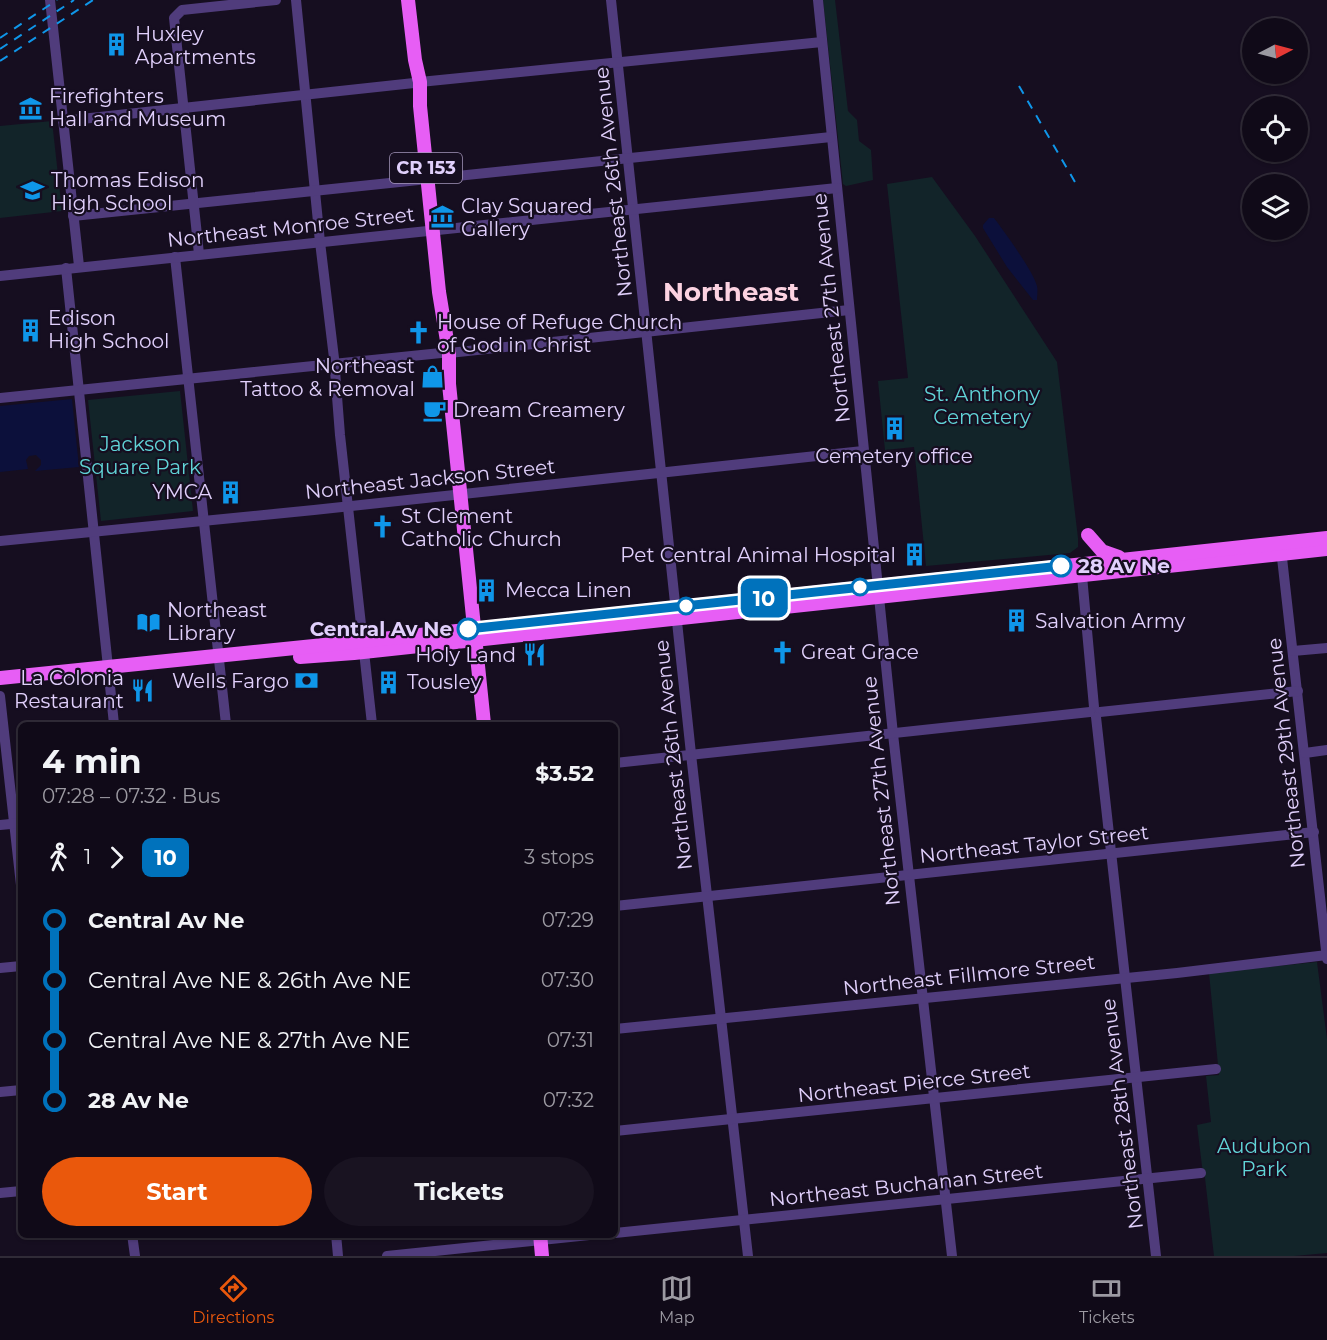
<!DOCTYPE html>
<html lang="en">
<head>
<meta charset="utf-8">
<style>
  :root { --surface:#100a18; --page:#191321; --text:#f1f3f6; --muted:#9c9aa2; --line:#302b37; --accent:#ea580c }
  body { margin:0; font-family:Montserrat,sans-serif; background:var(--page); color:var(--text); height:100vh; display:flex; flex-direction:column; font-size:22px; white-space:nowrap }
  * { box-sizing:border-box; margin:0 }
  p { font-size:20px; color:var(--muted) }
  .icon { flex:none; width:33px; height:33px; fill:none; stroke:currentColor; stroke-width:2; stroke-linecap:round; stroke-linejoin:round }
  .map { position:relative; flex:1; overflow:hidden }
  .sheet { position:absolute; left:18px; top:722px; width:600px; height:516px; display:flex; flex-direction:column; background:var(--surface); border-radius:9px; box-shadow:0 2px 4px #0004,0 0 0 2px var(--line) }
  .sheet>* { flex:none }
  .badge { padding:0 12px; border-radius:9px; font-size:21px; line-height:39px }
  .needle { width:39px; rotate:84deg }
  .fabs { position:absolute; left:1242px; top:18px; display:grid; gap:12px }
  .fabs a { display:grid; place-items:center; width:66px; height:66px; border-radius:50%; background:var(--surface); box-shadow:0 2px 4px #0004,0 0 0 2px var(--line); font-size:30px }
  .map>.badge { position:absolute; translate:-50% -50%; box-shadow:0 0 0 3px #fff }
  .legs { display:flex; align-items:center; gap:9px; height:66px; padding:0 24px; font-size:20px }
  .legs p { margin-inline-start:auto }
  .head { display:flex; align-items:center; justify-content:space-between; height:102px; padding:0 24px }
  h1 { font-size:33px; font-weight:700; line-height:45px }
  .primary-button { display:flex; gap:12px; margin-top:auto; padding:12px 24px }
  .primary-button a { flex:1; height:69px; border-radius:36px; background:var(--accent); color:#fff; font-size:24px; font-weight:700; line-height:69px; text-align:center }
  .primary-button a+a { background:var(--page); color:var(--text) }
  ul { padding:0 24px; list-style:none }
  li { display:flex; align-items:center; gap:21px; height:60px; font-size:22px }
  li i { display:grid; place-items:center; width:9px; height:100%; margin:0 8px; background:currentColor }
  li i::after { content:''; width:15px; height:15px; margin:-8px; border:4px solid; border-radius:50%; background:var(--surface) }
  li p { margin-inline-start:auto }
  li:first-child i { background:linear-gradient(#0000 50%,currentColor 0) }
  li:last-child i { background:linear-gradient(currentColor 50%,#0000 0) }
  .tab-bar { display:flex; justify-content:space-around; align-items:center; height:84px; border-top:2px solid var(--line); background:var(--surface); font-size:16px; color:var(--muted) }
  .tab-bar a { display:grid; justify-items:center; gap:3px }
  .tab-bar .current { color:var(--accent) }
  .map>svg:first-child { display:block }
</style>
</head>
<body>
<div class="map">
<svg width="1327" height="1256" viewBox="0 0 1327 1256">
  <rect width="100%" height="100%" fill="#160e20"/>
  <g fill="#122429">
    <path d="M823,0H835L848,111L857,120L859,141L871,150L873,180L846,186L843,184Z"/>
    <path d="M52,121L62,211L0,218V126Z"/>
    <path d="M932,177L975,236L1057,362L1078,538V547L1070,553L926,566L914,447L885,450L878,381L908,378L887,184Z"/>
    <path d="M180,391L193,511L101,521L88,400Z"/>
    <path d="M1317,962L1327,1039V1253L1294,1256H1214L1205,1178L1202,1166L1197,1125L1211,1122L1206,1076L1219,1075L1209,973Z"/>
  </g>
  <g fill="#0c103b">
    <path d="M989,218H994C1004,231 1033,271 1037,286C1038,290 1037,296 1037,300H1033L1007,267L983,228V225Z"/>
    <path d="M72,399L79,467L35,471L41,465V460L36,455L29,456L26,460L28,469L0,472V406Z"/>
  </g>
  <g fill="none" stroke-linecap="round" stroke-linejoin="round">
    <g stroke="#503c7c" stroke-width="10">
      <path d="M50,0L79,266"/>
      <path d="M296,0L320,242L334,358L340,435L372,724"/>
      <path d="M611,0L692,763L748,1256"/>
      <path d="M818,0L893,734L952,1256"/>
      <path d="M420,82L822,42"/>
      <path d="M63,121L414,83"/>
      <path d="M73,216L831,137"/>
      <path d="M199,254L174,18L182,10L276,0"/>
      <path d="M175,257L226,724"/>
      <path d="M66,268L114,724"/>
      <path d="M0,276L837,188"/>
      <path d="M449,353L849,310"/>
      <path d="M0,398L441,353"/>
      <path d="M0,541L314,510L863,451"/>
      <path d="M1281,549L1327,959"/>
      <path d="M1082,576L1094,707"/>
      <path d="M1293,651L1327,648"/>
      <path d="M0,696L21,885"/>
      <path d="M1100,712L1298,691"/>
      <path d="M1096,717L1156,1256"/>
      <path d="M1305,753L1327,750"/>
      <path d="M615,763L1090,712"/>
      <path d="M0,825L21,823"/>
      <path d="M615,906L1314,832"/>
      <path d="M0,968L21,966"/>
      <path d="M615,1029L1177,973L1327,955"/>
      <path d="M0,1092L21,1090"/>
      <path d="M615,1131L1216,1069"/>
      <path d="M0,1193L21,1191"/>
      <path d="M615,1233L1201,1173"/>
      <path d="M132,1234L135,1256"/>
      <path d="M336,1234L338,1256"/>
      <path d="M387,1256L599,1234"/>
    </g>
    <g stroke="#e75ef5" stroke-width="14">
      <path d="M408,0L415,60L420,82V106L439,292L449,353V384L484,724"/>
      <path d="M1088,535L1102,551L1119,557"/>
      <path d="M300,657L354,653L1327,549"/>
      <path d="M0,678L363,641L1327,538"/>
      <path d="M540,1234L542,1256"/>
    </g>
    <g stroke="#0f96e9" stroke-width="2" stroke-dasharray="9 8" stroke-linecap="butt">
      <path d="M0,38L57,0"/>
      <path d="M0,49L74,0"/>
      <path d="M0,61L93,0"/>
      <path d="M1019,86L1075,182"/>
    </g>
  </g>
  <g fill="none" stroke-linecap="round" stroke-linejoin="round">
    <defs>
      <path id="line-1" d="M468,629L1061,566"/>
    </defs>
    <use href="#line-1" stroke="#fff" stroke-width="14"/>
    <use href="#line-1" stroke="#0072bc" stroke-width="9"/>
  </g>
  <defs>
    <symbol id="building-bare" viewBox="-9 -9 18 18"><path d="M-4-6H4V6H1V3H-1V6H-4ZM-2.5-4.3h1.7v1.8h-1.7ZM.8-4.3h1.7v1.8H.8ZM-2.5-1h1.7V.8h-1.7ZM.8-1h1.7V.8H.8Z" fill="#0f96e9" stroke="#160e20" stroke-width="2.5" paint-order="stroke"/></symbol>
    <symbol id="museum-bare" viewBox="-9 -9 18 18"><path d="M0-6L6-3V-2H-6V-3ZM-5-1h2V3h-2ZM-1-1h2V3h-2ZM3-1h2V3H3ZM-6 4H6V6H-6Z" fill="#0f96e9" stroke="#160e20" stroke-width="2.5" paint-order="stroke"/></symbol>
    <symbol id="school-bare" viewBox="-9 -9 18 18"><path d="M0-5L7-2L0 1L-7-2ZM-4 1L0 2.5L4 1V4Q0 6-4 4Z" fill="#0f96e9" stroke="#160e20" stroke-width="2.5" paint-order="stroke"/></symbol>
    <symbol id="church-bare" viewBox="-9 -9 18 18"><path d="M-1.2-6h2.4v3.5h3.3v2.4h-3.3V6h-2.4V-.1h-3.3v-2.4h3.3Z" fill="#0f96e9" stroke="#160e20" stroke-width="2.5" paint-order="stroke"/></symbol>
    <symbol id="shop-bare" viewBox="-9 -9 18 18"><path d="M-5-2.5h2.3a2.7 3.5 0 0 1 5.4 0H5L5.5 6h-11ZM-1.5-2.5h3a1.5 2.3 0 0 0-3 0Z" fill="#0f96e9" stroke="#160e20" stroke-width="2.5" paint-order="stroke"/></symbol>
    <symbol id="cafe-bare" viewBox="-9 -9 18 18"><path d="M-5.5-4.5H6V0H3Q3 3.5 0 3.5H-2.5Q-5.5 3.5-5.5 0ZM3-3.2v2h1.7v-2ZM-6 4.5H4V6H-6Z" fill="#0f96e9" stroke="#160e20" stroke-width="2.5" paint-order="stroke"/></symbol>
    <symbol id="library-bare" viewBox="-9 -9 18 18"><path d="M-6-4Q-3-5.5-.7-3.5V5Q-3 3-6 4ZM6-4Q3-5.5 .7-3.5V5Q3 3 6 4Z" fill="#0f96e9" stroke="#160e20" stroke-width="2.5" paint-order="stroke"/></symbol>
    <symbol id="restaurant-bare" viewBox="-9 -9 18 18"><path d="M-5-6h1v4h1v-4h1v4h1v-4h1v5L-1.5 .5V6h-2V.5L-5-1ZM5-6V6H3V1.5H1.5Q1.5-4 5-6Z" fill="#0f96e9" stroke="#160e20" stroke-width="2.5" paint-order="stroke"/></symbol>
    <symbol id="bank-bare" viewBox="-9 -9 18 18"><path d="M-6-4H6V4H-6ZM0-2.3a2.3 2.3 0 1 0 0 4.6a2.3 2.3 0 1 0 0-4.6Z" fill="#0f96e9" stroke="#160e20" stroke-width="2.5" paint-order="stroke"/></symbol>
  </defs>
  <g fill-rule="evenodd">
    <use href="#building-bare" x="100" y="28" width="33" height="33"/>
    <use href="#museum-bare" x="14" y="92" width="33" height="33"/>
    <use href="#school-bare" x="16" y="174" width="33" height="33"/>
    <use href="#museum-bare" x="426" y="200" width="33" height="33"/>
    <use href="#building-bare" x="14" y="314" width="33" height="33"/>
    <use href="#church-bare" x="402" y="316" width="33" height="33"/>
    <use href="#shop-bare" x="416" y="360" width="33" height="33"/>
    <use href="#cafe-bare" x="418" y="394" width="33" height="33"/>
    <use href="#building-bare" x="878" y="412" width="33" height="33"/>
    <use href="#building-bare" x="214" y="476" width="33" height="33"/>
    <use href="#church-bare" x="366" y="510" width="33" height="33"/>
    <use href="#building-bare" x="898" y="538" width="33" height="33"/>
    <use href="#building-bare" x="470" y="574" width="33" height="33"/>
    <use href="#building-bare" x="1000" y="604" width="33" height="33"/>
    <use href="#library-bare" x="132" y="606" width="33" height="33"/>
    <use href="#church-bare" x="766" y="636" width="33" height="33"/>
    <use href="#restaurant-bare" x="518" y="638" width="33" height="33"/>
    <use href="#bank-bare" x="290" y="664" width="33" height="33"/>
    <use href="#building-bare" x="372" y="666" width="33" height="33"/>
    <use href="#restaurant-bare" x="126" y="674" width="33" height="33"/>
  </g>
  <g fill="#fff" stroke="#0072bc" stroke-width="3">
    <circle cx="1061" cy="566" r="10"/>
    <circle cx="860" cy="587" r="8"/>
    <circle cx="686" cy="606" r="8"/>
    <circle cx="468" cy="629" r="10"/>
  </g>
  <g text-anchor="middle" stroke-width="4.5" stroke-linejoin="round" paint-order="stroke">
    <rect fill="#160e20" stroke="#a496ba" stroke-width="1.5" x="390" y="153" width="72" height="30" rx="4.5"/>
    <g font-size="18" font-weight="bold" fill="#e1d0fc">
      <text x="426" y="174">CR 153</text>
    </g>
    <g font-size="20" fill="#e1d0fc" stroke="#160e20" text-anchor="start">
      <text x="135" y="41">Huxley<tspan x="135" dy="23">Apartments</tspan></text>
      <text x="49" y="103">Firefighters<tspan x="49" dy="23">Hall and Museum</tspan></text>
      <text x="51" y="187">Thomas Edison<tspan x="51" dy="23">High School</tspan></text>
      <text x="461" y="213">Clay Squared<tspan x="461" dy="23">Gallery</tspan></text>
      <text x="48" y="325">Edison<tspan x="48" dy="23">High School</tspan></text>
      <text x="437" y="329">House of Refuge Church<tspan x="437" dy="23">of God in Christ</tspan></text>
      <text x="415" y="373" text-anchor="end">Northeast<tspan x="415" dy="23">Tattoo &amp; Removal</tspan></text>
      <text x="453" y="417">Dream Creamery</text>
      <text x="894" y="463" text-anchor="middle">Cemetery office</text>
      <text x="212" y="499" text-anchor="end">YMCA</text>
      <text x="401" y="523">St Clement<tspan x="401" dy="23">Catholic Church</tspan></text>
      <text x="896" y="562" text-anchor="end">Pet Central Animal Hospital</text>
      <text x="505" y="597">Mecca Linen</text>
      <text x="167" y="617">Northeast<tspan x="167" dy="23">Library</tspan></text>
      <text x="1035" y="628">Salvation Army</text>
      <text x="801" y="659">Great Grace</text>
      <text x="516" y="662" text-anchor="end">Holy Land</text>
      <text x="124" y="685" text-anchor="end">La Colonia<tspan x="124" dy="23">Restaurant</tspan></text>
      <text x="289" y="688" text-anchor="end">Wells Fargo</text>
      <text x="407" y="689">Tousley</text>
    </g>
    <g font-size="20" fill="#e1d0fc" stroke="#160e20">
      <text transform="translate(613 182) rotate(-96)" y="7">Northeast 26th Avenue</text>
      <text transform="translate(291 227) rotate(-6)" y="7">Northeast Monroe Street</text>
      <text transform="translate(831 308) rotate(-96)" y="7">Northeast 27th Avenue</text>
      <text transform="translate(430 479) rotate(-6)" y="7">Northeast Jackson Street</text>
      <text transform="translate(1286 753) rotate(-96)" y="7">Northeast 29th Avenue</text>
      <text transform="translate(673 755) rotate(-96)" y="7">Northeast 26th Avenue</text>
      <text transform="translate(881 791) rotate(-96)" y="7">Northeast 27th Avenue</text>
      <text transform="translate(1034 844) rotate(-6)" y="7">Northeast Taylor Street</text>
      <text transform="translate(969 975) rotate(-6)" y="7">Northeast Fillmore Street</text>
      <text transform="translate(914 1083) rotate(-6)" y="7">Northeast Pierce Street</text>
      <text transform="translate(1122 1114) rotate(-97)" y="7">Northeast 28th Avenue</text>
      <text transform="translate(906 1185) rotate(-6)" y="7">Northeast Buchanan Street</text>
    </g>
    <g font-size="20" fill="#61d4d7" stroke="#160e20">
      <text x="982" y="401">St. Anthony<tspan x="982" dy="23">Cemetery</tspan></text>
      <text x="140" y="451">Jackson<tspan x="140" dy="23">Square Park</tspan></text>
      <text x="1264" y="1153">Audubon<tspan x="1264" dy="23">Park</tspan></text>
    </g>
    <g font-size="20" font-weight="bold" fill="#e1d0fc" stroke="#160e20" text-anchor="start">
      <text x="1078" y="573">28 Av Ne</text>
      <text x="452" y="636" text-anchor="end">Central Av Ne</text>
    </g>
    <g font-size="26" font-weight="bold" fill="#fcd2e1" stroke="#160e20">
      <text x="731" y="301">Northeast</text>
    </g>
  </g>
</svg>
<div class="fabs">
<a><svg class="needle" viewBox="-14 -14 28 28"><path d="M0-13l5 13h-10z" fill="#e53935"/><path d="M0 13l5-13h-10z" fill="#9c9aa2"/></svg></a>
<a><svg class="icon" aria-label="locate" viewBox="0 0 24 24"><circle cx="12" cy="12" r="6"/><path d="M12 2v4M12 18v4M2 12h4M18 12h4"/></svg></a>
<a><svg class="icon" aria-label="layers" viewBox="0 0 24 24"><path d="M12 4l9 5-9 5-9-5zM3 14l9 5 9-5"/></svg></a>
</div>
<b class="badge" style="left:764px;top:598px;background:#0072bc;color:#fff">10</b>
<section class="sheet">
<div class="head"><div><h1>4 min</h1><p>07:28 – 07:32 · Bus</p></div><b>$3.52</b></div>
<div class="legs"><svg class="icon" aria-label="walk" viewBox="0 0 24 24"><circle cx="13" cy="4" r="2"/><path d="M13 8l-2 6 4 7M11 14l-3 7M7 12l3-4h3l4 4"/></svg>1<svg class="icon" aria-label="forward" viewBox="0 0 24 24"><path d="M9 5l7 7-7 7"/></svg><b class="badge" style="background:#0072bc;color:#fff">10</b><p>3 stops</p></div>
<ul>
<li><i style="color:#0072bc"></i><b>Central Av Ne</b><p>07:29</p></li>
<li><i style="color:#0072bc"></i><span>Central Ave NE &amp; 26th Ave NE</span><p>07:30</p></li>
<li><i style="color:#0072bc"></i><span>Central Ave NE &amp; 27th Ave NE</span><p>07:31</p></li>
<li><i style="color:#0072bc"></i><b>28 Av Ne</b><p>07:32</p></li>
</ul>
<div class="primary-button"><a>Start</a><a>Tickets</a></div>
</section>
</div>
<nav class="tab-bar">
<a class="current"><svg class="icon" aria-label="directions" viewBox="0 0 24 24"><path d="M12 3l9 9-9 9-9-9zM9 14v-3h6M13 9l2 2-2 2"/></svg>Directions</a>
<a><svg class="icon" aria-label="map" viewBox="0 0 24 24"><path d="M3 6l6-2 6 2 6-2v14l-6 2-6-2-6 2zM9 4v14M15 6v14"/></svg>Map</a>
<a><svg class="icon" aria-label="tickets" viewBox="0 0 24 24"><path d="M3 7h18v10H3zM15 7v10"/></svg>Tickets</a>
</nav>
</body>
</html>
